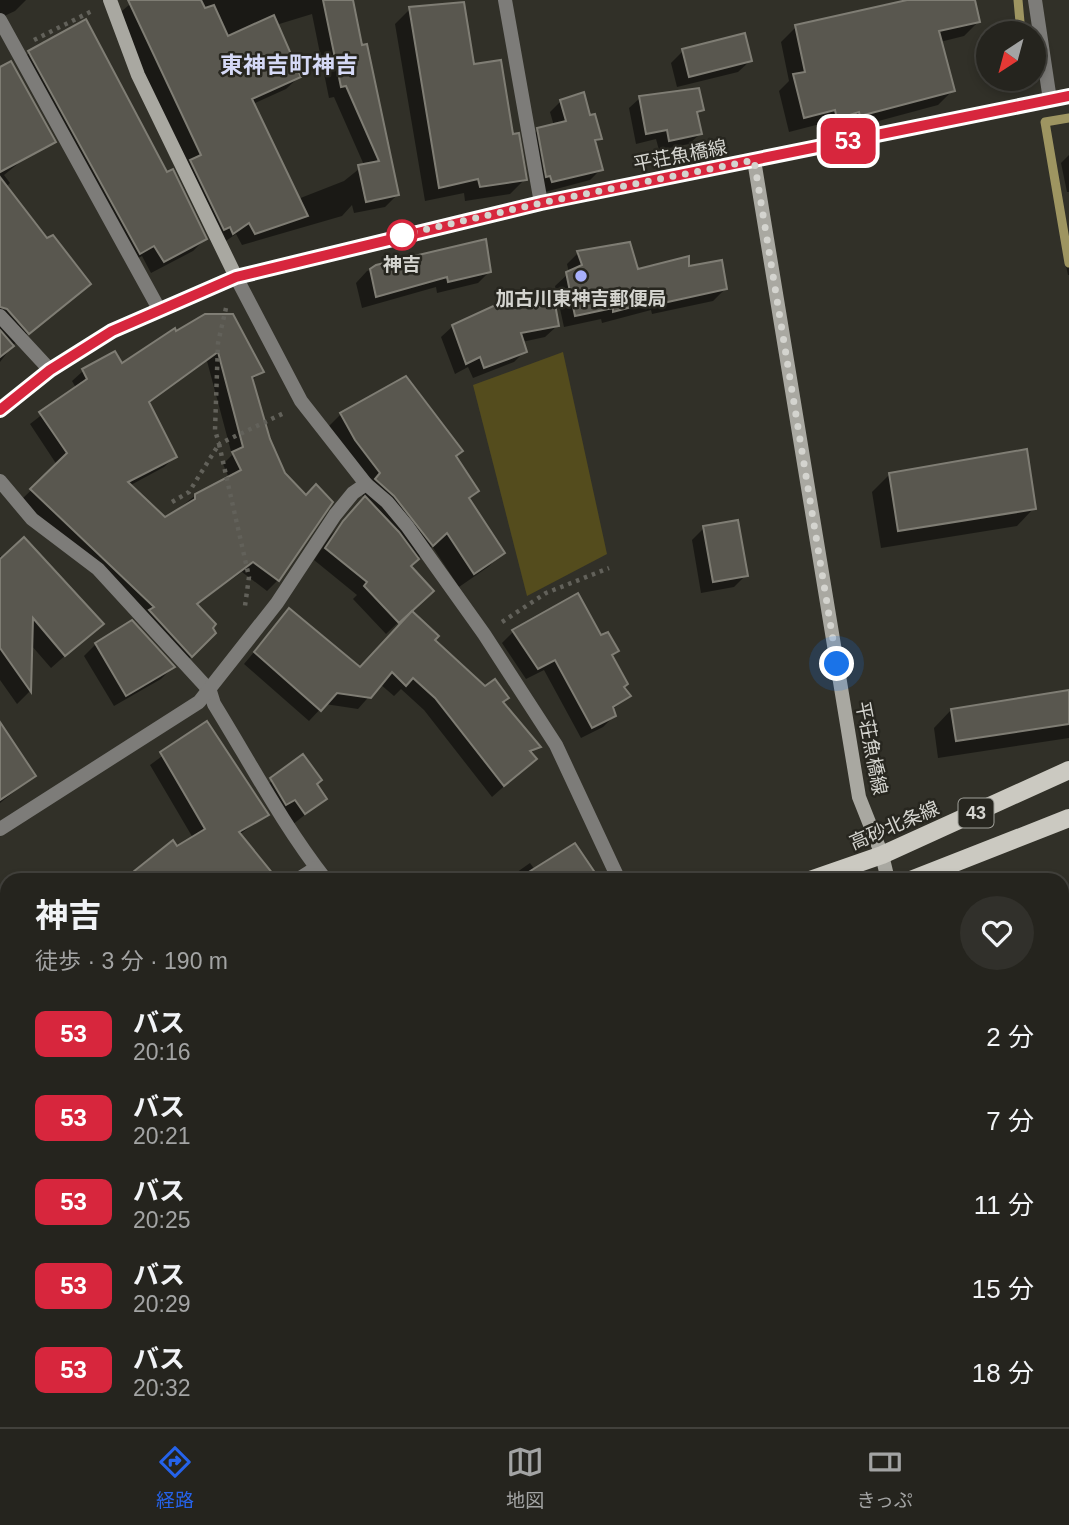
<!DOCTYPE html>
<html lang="ja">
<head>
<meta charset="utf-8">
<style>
  :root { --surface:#25241e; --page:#31302b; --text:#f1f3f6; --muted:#a3a4a4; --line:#42413c; --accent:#2563eb }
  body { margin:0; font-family:Arial,"Noto Sans JP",sans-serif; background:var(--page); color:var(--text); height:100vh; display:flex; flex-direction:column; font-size:26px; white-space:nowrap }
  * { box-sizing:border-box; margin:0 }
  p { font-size:23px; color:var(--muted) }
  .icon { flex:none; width:38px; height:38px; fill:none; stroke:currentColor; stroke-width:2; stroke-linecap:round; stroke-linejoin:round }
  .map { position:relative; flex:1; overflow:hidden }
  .details { position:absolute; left:0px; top:873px; width:1069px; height:555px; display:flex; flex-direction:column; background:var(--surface); border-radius:21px 21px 0 0; box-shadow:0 4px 10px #0003,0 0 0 2px var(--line) }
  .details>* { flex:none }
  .badge { padding:0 14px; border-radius:10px; font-size:24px; line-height:46px }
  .needle { width:46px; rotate:216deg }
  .tools { position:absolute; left:976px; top:21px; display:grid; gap:14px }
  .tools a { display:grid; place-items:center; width:70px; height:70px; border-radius:50%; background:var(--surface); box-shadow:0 4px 10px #0003,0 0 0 2px var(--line); font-size:35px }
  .you { position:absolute; width:35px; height:35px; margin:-18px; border:5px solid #fff; border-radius:50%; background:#1a73e8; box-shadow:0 0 0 10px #1a73e833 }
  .map>.badge { position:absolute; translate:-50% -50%; box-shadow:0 0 0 4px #fff }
  .round { display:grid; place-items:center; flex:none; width:74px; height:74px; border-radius:37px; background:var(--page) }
  .overview { display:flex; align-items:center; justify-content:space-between; height:119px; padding:0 35px }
  h1 { font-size:33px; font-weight:700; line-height:52px }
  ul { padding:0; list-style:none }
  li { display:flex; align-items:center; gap:21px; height:84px; padding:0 35px }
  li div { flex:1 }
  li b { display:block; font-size:26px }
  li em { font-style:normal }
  li .badge { min-width:77px; font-weight:700; text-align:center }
  .tabs { display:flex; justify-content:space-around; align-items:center; height:98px; border-top:2px solid var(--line); background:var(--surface); font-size:19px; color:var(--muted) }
  .tabs a { display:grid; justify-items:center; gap:4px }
  .tabs .current { color:var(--accent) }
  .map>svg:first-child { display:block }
</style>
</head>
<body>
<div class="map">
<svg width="1069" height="1427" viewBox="0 0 1069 1427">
  <rect width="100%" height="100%" fill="#313028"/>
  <path fill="#544c1d" d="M563,352L607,554L527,596L473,385Z"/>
  <g fill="#0007" fill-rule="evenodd">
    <path d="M0,0H26L15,11L0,18Z"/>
    <path d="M135,0H351L398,194L385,207L354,213L352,205L342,216L242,245L236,234L220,245L117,15ZM312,14L329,98L334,97L364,165L344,181L298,199L253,104L286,89L299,77L276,25Z"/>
    <path d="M915,0H974L979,21L964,36L940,42L953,90L938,105L845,130L844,126L822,133L820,124L789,132L779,91L789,81L781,42L796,27Z"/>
    <path d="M410,9L472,66L511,137L525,179L510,194L465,201L464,193L425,201L395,24Z"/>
    <path d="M683,51L750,61L738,72L677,87L671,63Z"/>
    <path d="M30,52L166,174L205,239L193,251L151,273L142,256L127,264L18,64Z"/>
    <path d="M640,98L702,110L696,116L700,134L689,144L659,150L656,139L636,144L629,108Z"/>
    <path d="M0,100L30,154L4,175L10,183L6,187L47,240L88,284L13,345L0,362Z"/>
    <path d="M561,101L589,117L600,138L594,144L601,169L590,180L541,193L527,141L538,130L554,126L550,112Z"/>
    <path d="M1069,155V192H1067L1061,163Z"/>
    <path d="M1069,239V275H1068L1062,246Z"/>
    <path d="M484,241L489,272L478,283L437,293L436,287L362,308L356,283L367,271L409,257Z"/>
    <path d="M578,253L637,271L687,268L725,289L713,301L652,314L651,310L602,323L601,319L564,327L555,286L569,273L567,264Z"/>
    <path d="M453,326H557L545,337L522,342L525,351L514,362L473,378L468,367L455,374L441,337Z"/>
    <path d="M174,331L261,371L252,381L278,580L267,591L242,572L196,605L214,633L182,666L144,618L20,501L57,465L30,424L76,388L72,381L83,371L121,365ZM207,361L232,455L223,464L229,478L196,495L164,520L129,486L164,467L175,457L148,404Z"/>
    <path d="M341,414L454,457L477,491L468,500L503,552L488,567L459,587L432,546L409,566L410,612L436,636L433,640L502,703L538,746L530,754L535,759L492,797L424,710L401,689L394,696L380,684L358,709L325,704L309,721L244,664L289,611L360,669L410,616L408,613L386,634L353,599L357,595L314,560L331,535L366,498L362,495L367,489L326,429Z"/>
    <path d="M890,474L1034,508L1017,526L881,548L872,492Z"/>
    <path d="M704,528L746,575L734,587L701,593L692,540Z"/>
    <path d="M0,556L101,624L51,668L31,645L30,691L17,704L0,680Z"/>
    <path d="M577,596L611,656L622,687L629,696L612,710L614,716L603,727L581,738L544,670L526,679L502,643L513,632Z"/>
    <path d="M96,644L173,667L161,679L114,706L84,656Z"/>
    <path d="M1069,692V738L938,758L934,728L951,710Z"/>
    <path d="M206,724L267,814L239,835L268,871L259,880H128L138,870L193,838L150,765Z"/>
    <path d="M0,725L34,776L0,803Z"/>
    <path d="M303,757L325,799L292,825L259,791Z"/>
    <path d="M530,863L535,870L597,880H506Z"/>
    <path d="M1069,1006V1076L1062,1077V1007Z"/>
    <path d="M544,1421H773L769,1427H679L670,1422L673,1427H540Z"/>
    <path d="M790,1421H844L850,1427H784Z"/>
  </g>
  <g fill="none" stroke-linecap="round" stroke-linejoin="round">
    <g stroke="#9e9561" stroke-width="9">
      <path d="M1018,0L1021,33"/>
      <path d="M1069,118L1045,122L1069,263"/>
    </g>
  </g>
  <g fill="#59574f" stroke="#7f7d74" stroke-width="2" fill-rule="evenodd">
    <path d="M128,0H201L205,8L214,5L228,36L274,15L301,77L252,99L308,216L255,234L249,223L233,234L230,227L224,230L190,160L201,155Z"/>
    <path d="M323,0H353L362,45L367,44L399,195L366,202L358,165L379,161L346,86L341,87Z"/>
    <path d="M907,0H975L980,22L939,31L955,91L860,116L859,112L837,119L835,110L804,118L793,74L805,72L795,25Z"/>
    <path d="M464,2L474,64L501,60L513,134L519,133L527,180L480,187L478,179L439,188L409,7Z"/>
    <path d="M86,19L167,172L173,169L207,239L164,262L154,246L140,254L28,51Z"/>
    <path d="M745,33L752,61L689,77L682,49Z"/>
    <path d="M11,61L56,142L0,172V67Z"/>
    <path d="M699,88L704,110L697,112L702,134L669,141L667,130L646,134L639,96Z"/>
    <path d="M584,92L590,115L595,114L602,139L595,140L603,170L552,182L550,176L546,177L537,128L566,121L560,100Z"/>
    <path d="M0,177L47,238L53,235L91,284L29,334L7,309L0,307Z"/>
    <path d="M486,239L491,272L448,282L447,277L376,297L370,269L376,265Z"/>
    <path d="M630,242L638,269L689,256V266L722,260L727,289L663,303L662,299L613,312V308L575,316L566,272L582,265L577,251Z"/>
    <path d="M524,292L528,308L555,304L559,326L521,333L527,352L484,368L480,357L466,364L452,325Z"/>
    <path d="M205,314H233L264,372L252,377L270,439L285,473L306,495L316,484L333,502L279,581L253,562L197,604L216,624L213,628L216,633L192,657L149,610L154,607L30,489L67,453L39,412L87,379L82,369L115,351L122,363L175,328L176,331ZM218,352L243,447L232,452L241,470L195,494V499L165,517L128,482L177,457L149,402Z"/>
    <path d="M0,330L14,346L0,357Z"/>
    <path d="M406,376L463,451L456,456L479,491L469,498L505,553L474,574L447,533L433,546L394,496L375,479L380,473L355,440L340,413Z"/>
    <path d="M1027,449L1036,509L898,531L889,473Z"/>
    <path d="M365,496L399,532L419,559L411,566L434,591L399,623L364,586L367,582L325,548L343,521Z"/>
    <path d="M738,520L748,576L713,582L703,526Z"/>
    <path d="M24,537L104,624L65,656L33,618L31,692L0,648V559Z"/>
    <path d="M578,593L601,635L608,632L619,651L612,655L628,684L624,687L631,696L613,707L616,716L592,728L555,660L538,669L512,630Z"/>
    <path d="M289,608L360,667L412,611L439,636L435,640L485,686L495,679L509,698L503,702L541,747L530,751L537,759L504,786L435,698L413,678L406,686L392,672L371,698L337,693L321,711L254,652Z"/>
    <path d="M132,620L175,667L126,696L95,643Z"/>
    <path d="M1069,690V724L956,741L951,709Z"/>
    <path d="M207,721L269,815L239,832L278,880H123L173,840L177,846L205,829L160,752Z"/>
    <path d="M0,722L36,776L0,800Z"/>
    <path d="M303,754L322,780L317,784L327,799L305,814L295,800L286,805L270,778Z"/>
    <path d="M575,843L600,880H516Z"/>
  </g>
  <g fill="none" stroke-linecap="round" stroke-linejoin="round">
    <g stroke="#62615a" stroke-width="4.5" stroke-dasharray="3.5 5" stroke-linecap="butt">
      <path d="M34,40L92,11"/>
      <path d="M226,308L218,343L215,430L219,444L284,413"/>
      <path d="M172,502L189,492L219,444L249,577L245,606"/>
      <path d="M502,622L546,593L609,568"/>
      <path d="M1020,1421L1025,1427"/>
    </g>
    <g stroke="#7d7c79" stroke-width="14">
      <path d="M505,0L541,203"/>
      <path d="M1035,0L1050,100"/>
      <path d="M0,20L159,309"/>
      <path d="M236,277L301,401L366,484L387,502L407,526L484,634L556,745L619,880"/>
      <path d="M0,316L50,370"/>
      <path d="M0,481L32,519L98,569L210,691L214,704C251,764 283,825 326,880"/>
      <path d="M0,829L199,702L277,603L335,515L353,493L366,484"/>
      <path d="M297,880L316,868"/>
      <path d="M1062,1144L1069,1143"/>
      <path d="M312,1421L314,1427"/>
      <path d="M681,1421L690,1427"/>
      <path d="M366,1427L375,1421"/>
      <path d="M878,1427L883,1421"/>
    </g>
    <g stroke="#7d7c79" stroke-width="14">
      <path d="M754,160L1069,96"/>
      <path d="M0,410L50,370L112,331L236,277"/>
    </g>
    <g stroke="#a9a8a1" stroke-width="14">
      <path d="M110,0L138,75L236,277L541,203L754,160L859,797L882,855L888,880"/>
      <path d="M945,1421L950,1427"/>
    </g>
    <g stroke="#cbc9c1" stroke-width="18">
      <path d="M810,880L882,855L1069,770"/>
      <path d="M911,880L1069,818"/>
      <path d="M0,1183L7,1180"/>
      <path d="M0,1228L7,1225"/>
    </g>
  </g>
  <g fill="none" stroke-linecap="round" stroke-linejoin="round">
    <defs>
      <path id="line" d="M0,410L50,370L112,331L236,277L541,203L1069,96"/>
    </defs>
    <use href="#line" stroke="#fff" stroke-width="16"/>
    <use href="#line" stroke="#d7263d" stroke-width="10"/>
    <path stroke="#d4d4cf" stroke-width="7" stroke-dasharray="0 12.6" d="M402,235L541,203L754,160L837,664"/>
  </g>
  <circle fill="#fff" stroke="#d7263d" stroke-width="3.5" cx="402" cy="235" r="14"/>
  <circle fill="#a8b0fc" stroke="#27261f" stroke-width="2.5" cx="581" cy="276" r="7"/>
  <g text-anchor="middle" stroke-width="5" stroke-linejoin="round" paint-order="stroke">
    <rect fill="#27261f" stroke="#a0a09a" stroke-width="2" x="958.5" y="798.5" width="35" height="29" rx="5"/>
    <g font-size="18" font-weight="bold" fill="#d4d4cf">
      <text x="976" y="819">43</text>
    </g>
    <g font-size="19" fill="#d4d4cf" stroke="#27261f">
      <text transform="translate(680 155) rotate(-11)" y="7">平荘魚橋線</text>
      <text transform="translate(872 748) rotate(79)" y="7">平荘魚橋線</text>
      <text transform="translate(894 825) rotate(-23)" y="7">高砂北条線</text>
    </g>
    <g font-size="19" font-weight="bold" fill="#d4d4cf" stroke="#27261f">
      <text x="402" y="271">神吉</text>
    </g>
    <g font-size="19" font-weight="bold" fill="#d4d4cf" stroke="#27261f">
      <text x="581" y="305">加古川東神吉郵便局</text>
    </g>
    <g font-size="23" font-weight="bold" fill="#d5d9f6" stroke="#27261f">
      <text x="289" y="73">東神吉町神吉</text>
    </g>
  </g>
</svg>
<div class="tools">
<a><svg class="needle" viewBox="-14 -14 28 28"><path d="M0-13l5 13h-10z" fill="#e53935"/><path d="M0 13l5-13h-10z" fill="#a3a4a4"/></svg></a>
</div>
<div class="you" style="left:837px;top:664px"></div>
<b class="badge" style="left:848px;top:141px;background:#d7263d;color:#fff">53</b>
<section class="details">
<div class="overview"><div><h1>神吉</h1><p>徒歩 · 3 分 · 190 m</p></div><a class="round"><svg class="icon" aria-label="heart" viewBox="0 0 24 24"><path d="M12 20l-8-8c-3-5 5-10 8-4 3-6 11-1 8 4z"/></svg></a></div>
<ul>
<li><span class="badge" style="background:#d7263d;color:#fff">53</span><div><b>バス</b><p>20:16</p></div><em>2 分</em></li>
<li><span class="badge" style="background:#d7263d;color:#fff">53</span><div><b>バス</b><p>20:21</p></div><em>7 分</em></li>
<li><span class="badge" style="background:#d7263d;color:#fff">53</span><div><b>バス</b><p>20:25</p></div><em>11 分</em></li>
<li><span class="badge" style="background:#d7263d;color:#fff">53</span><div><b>バス</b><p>20:29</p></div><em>15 分</em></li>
<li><span class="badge" style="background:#d7263d;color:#fff">53</span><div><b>バス</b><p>20:32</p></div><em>18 分</em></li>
</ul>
</section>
</div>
<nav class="tabs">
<a class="current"><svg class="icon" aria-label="directions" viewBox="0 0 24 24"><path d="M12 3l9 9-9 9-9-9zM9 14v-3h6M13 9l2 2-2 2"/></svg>経路</a>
<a><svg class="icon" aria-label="map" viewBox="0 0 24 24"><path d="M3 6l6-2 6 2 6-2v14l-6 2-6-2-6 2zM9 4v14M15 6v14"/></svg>地図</a>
<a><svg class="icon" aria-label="tickets" viewBox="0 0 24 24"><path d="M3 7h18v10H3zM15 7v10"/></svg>きっぷ</a>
</nav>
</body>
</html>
